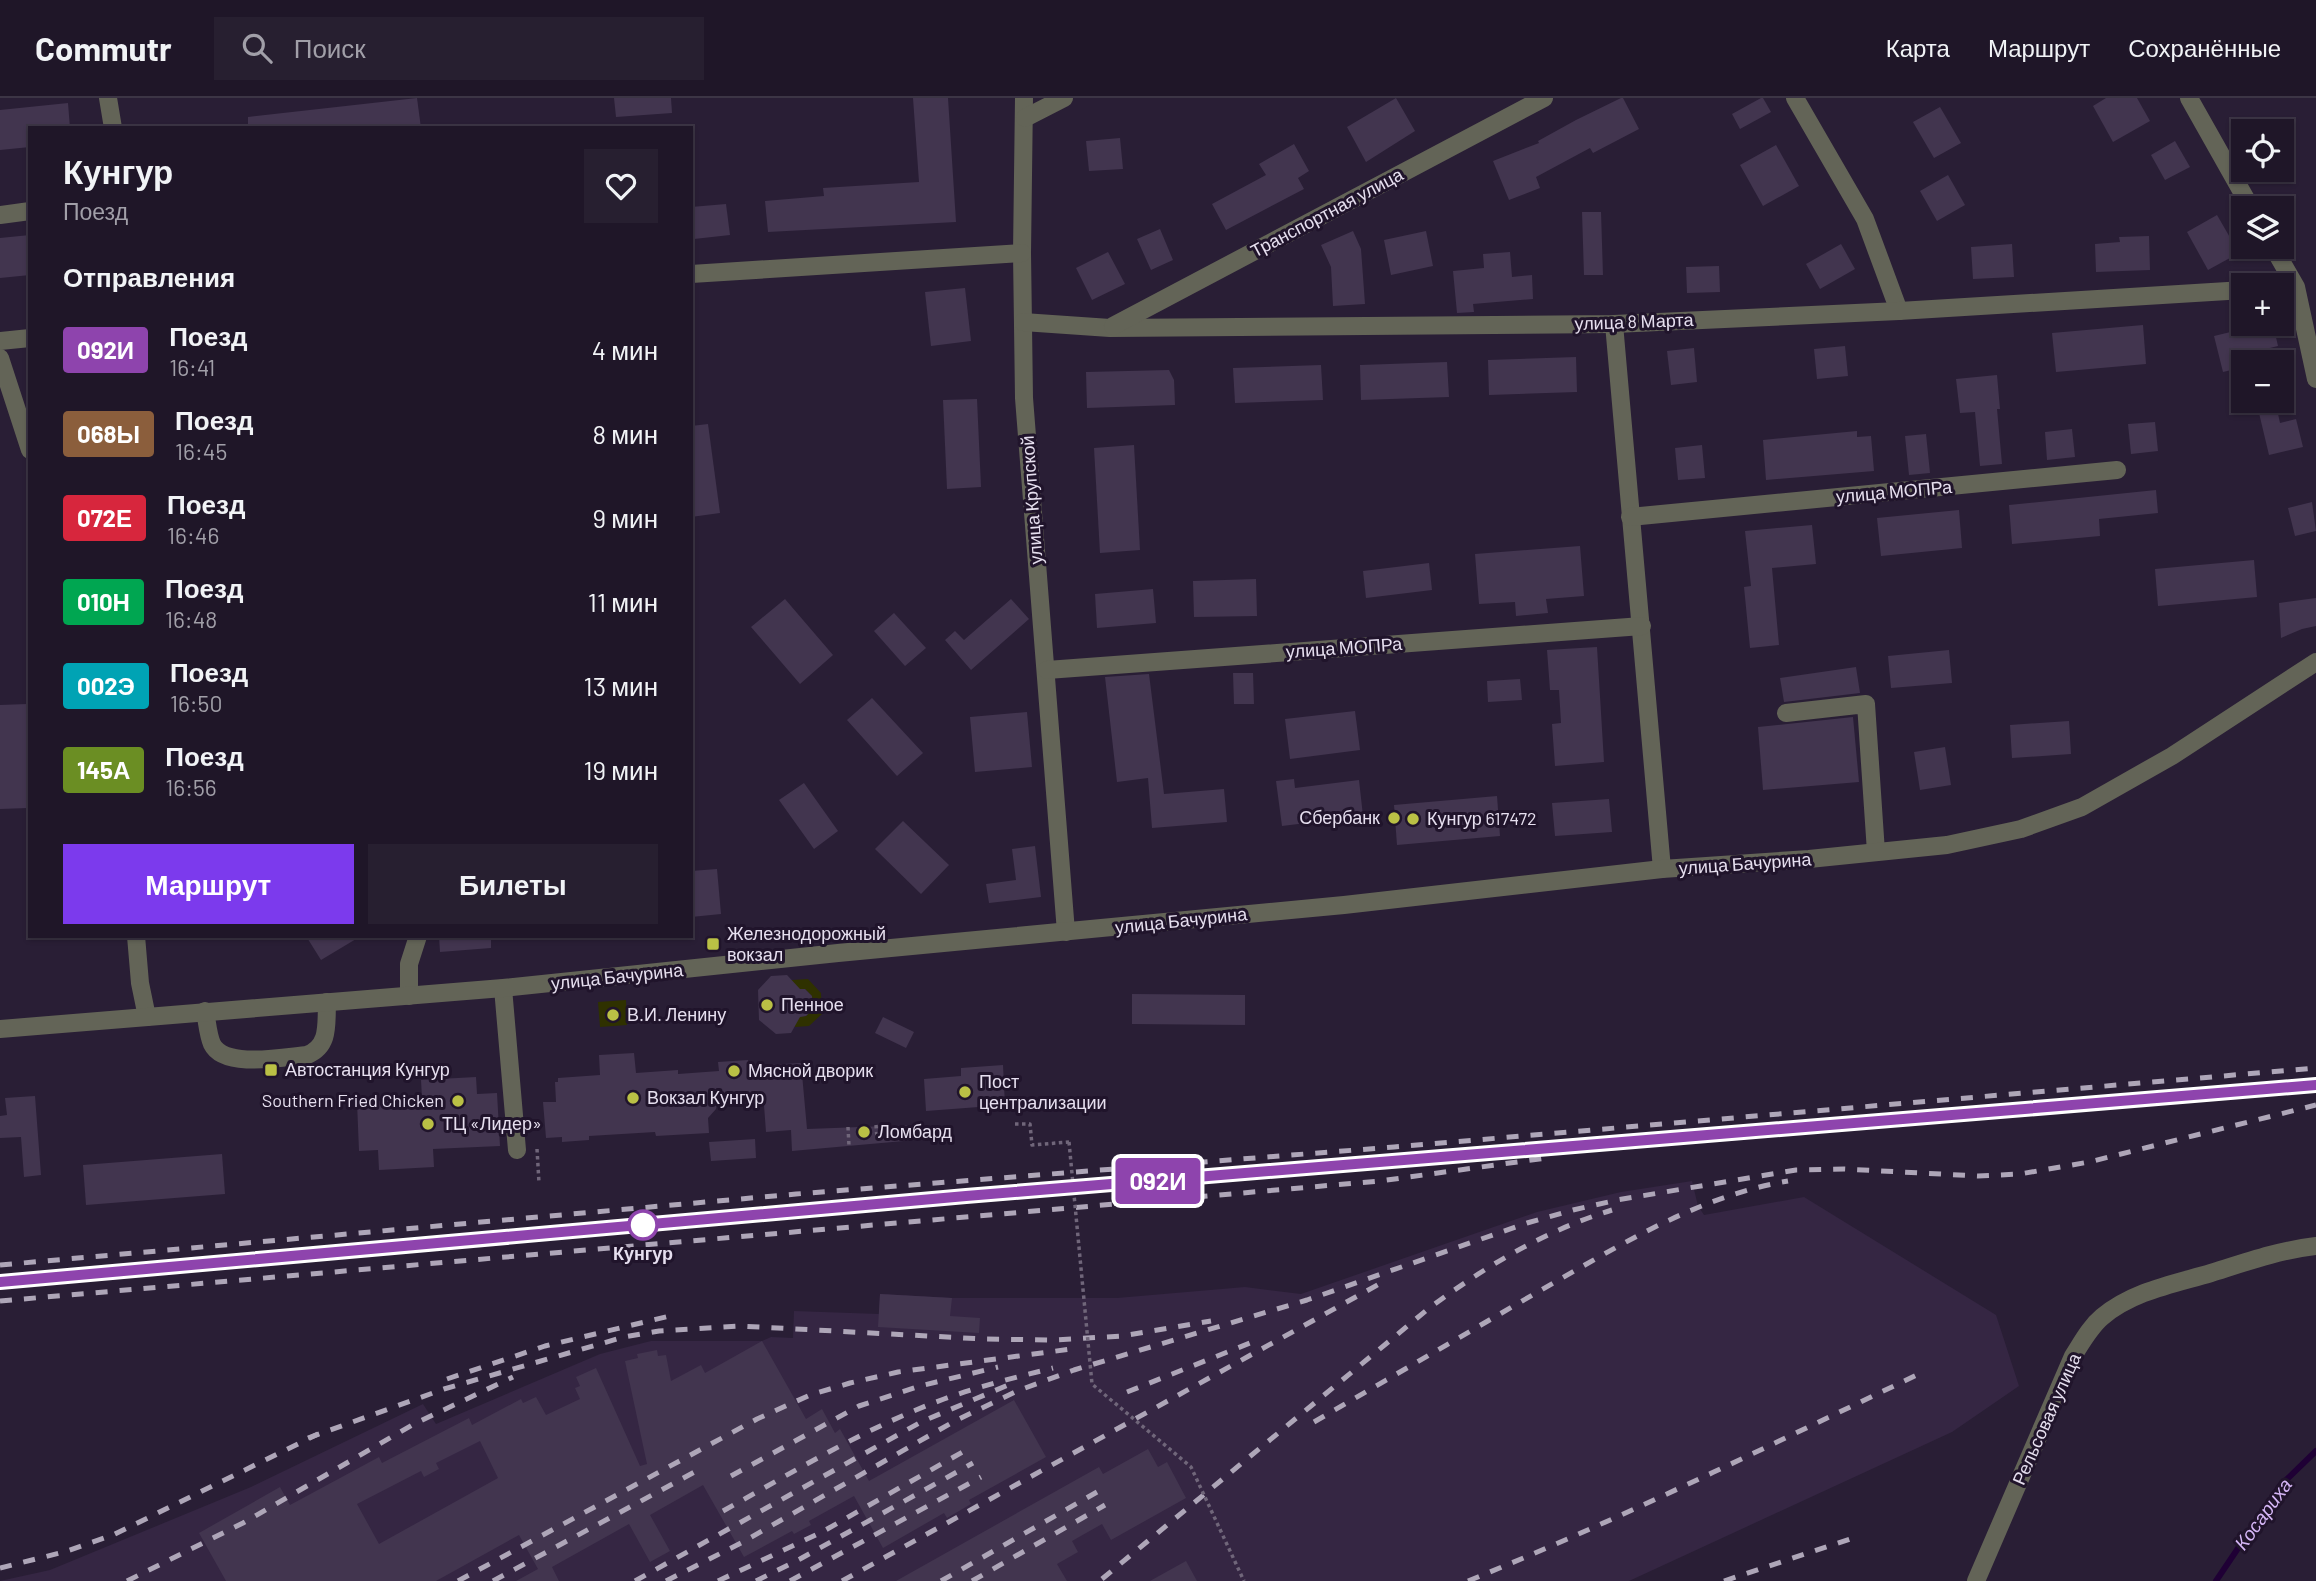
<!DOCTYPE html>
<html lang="ru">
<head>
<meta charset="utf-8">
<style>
  :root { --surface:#1f1628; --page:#271f30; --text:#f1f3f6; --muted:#a19fa8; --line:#3c3545; --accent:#7c3aed }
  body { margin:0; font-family:Barlow,sans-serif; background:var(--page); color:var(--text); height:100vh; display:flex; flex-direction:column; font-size:26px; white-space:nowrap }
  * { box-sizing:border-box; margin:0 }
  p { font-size:23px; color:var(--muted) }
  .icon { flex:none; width:38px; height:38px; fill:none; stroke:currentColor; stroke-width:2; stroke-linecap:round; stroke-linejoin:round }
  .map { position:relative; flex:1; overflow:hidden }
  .side { position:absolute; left:28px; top:28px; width:665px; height:812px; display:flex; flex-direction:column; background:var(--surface); border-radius:0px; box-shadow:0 2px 5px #0004,0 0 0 2px var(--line) }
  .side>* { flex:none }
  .badge { padding:0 14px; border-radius:5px; font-size:24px; line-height:46px }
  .buttons { position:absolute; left:2231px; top:21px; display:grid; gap:14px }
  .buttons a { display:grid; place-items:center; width:63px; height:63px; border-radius:0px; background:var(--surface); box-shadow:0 2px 5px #0004,0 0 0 2px var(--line); font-size:35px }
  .map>.badge { position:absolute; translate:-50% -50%; box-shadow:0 0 0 4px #fff }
  h2 { padding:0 35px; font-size:26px; line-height:63px }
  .round { display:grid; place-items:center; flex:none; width:74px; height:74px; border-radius:0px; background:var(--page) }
  .head { display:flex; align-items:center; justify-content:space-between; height:119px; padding:0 35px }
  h1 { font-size:33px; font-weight:700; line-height:52px }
  .cta { display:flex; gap:14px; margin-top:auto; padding:14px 35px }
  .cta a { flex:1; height:80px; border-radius:0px; background:var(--accent); color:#fff; font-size:28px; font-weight:700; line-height:80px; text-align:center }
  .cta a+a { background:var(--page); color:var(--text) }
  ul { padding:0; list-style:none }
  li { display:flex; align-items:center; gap:21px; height:84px; padding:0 35px }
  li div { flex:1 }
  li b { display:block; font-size:26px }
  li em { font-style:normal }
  li .badge { min-width:77px; font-weight:700; text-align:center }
  header { display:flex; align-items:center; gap:42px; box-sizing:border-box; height:98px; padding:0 35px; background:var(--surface); border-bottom:2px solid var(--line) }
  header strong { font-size:33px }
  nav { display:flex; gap:38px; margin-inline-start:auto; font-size:24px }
  .search { width:490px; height:63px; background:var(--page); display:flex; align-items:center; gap:18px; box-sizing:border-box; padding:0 24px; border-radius:0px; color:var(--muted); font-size:26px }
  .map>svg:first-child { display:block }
</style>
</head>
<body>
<header>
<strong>Commutr</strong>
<div class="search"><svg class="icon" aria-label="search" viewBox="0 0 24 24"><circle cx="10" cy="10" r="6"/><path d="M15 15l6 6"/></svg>Поиск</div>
<nav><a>Карта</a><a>Маршрут</a><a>Сохранённые</a></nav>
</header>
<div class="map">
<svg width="2316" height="1483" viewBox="0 0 2316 1483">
  <rect width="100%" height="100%" fill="#291e35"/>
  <path fill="#352643" d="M1692,1083L1698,1108L1704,1117L1804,1099L1996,1217L2019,1288L1952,1334L1629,1483H0L50,1472L251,1389L423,1306L436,1326L600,1256L651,1243H762L771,1239L793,1240L794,1213L879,1216L880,1196L952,1200H1117L1245,1189L1301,1196L1537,1114L1621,1094Z"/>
  <g fill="#2f3100" fill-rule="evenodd">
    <path d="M808,881L821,895L822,916L809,928L795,929L778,896L792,882ZM791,891H805L812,898L813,911L806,918L793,919Z"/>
    <path d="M626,902L627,927L600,929L598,904Z"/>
  </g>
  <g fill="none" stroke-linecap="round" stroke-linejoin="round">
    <path stroke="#1f0035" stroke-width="6" d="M2216,1483L2280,1388L2316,1353"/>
  </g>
  <g fill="#42354f" fill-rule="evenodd">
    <path d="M417,0L421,30H248V19Z"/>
    <path d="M614,0H671L672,15L616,19Z"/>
    <path d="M913,0H948L956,124L768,134L765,103L824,98L823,90L919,84Z"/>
    <path d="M1396,0L1415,33L1366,64L1347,29Z"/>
    <path d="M1621,0H1623L1639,31L1593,55L1590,50L1536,79L1540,90L1509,102L1493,63L1539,45L1538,43L1576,22Z"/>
    <path d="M1761,0H1763L1771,14L1740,31L1732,16Z"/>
    <path d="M2106,0H2137L2150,23L2113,44L2093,8Z"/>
    <path d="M68,5L70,30H30V49L0,52V12Z"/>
    <path d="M1940,9L1961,45L1934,60L1913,24Z"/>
    <path d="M1120,40L1123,71L1089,73L1086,43Z"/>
    <path d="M2175,43L2190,69L2165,82L2151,57Z"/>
    <path d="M1294,46L1309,73L1298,80L1304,91L1226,132L1212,106L1266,77L1259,66Z"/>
    <path d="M1776,47L1799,88L1763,108L1740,67Z"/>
    <path d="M1948,77L1965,107L1937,123L1920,93Z"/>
    <path d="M726,106L730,137L694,141L691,109Z"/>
    <path d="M1582,114H1601L1603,177H1584Z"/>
    <path d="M2217,117L2239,155L2208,172L2187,134Z"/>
    <path d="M1160,131L1173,162L1151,172L1137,141Z"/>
    <path d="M1353,133L1361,151L1365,206L1333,208L1331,169L1321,147Z"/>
    <path d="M1426,133L1433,168L1391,177L1384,142Z"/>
    <path d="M30,137V177L0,180V140Z"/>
    <path d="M2149,138L2150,172L2096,174L2095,146L2120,144L2119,139Z"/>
    <path d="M1841,146L1855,171L1820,191L1806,166Z"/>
    <path d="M2012,146L2014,179L1973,181L1971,149Z"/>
    <path d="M1108,154L1125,186L1092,202L1076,170Z"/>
    <path d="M1510,154L1512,179L1532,177L1533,201L1473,206L1474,214L1457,215L1453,173L1484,170L1483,156Z"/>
    <path d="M1719,168L1720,194L1687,195L1686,169Z"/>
    <path d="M965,190L971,243L931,248L925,194Z"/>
    <path d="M2242,226H2273L2278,248L2237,258L2240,270L2223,274L2214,238L2243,231Z"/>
    <path d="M2143,227L2146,266L2056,274L2052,235Z"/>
    <path d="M1845,248L1848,278L1817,281L1814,251Z"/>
    <path d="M1694,250L1697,284L1671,287L1667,253Z"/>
    <path d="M1576,259L1577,294L1489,297L1488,262Z"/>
    <path d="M1447,264L1449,299L1361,302L1360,267Z"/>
    <path d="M1321,267L1323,302L1235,305L1233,270Z"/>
    <path d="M1169,272L1174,282L1175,307L1087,310L1086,274Z"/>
    <path d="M1997,277L2000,311H1997L2002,366L1980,368L1975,314L1960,315L1956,281Z"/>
    <path d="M977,301L981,389L947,391L943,302Z"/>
    <path d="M2277,311L2280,325L2296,321L2303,349L2269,357L2259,315Z"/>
    <path d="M2155,324L2158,353L2131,356L2128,326Z"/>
    <path d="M708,326L720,415L691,419V328Z"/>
    <path d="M2072,331L2075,359L2047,362L2045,334Z"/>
    <path d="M1857,333V339L1871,338L1874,373L1766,382L1763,342Z"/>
    <path d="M1926,336L1930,375L1909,377L1905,338Z"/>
    <path d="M1134,347L1140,452L1100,455L1094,350Z"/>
    <path d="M1702,347L1705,380L1678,382L1675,350Z"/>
    <path d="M2156,392L2158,415L2099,421L2100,438L2012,446L2009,407Z"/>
    <path d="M2312,404L2316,433L2295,438L2288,410Z"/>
    <path d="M1959,412L1962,450L1881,458L1877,420Z"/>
    <path d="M1812,427L1816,466L1772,470L1779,547L1750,550L1744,489L1751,488L1745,433Z"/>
    <path d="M1580,448L1584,498L1546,501L1548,515L1516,518L1515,504L1479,506L1475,456Z"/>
    <path d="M2254,462L2257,499L2158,508L2155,471Z"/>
    <path d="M1429,465L1432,492L1366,500L1363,473Z"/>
    <path d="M1256,481L1257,518L1194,519L1193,483Z"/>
    <path d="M1153,491L1156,525L1097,530L1095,496Z"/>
    <path d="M2316,500V528L2302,531L2281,540L2279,505Z"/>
    <path d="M785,501L833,557L800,586L751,529Z"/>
    <path d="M1011,501L1029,521L971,572L945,542L955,533L964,542Z"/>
    <path d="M894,515L926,550L905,568L874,533Z"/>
    <path d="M1597,549L1604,664L1555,668L1552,626L1561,625L1559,592H1550L1547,552Z"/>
    <path d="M1949,552L1952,585L1891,590L1888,558Z"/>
    <path d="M1856,569L1860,595L1784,604L1780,580Z"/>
    <path d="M1233,575H1253L1254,606H1234Z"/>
    <path d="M1149,576L1164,696L1224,691L1227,724L1152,730L1148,680L1117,684L1105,579Z"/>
    <path d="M1520,581L1522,602L1488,604L1487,583Z"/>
    <path d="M872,600L923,655L897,678L847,622Z"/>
    <path d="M27,606L28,710L0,711V607Z"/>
    <path d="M1355,613L1360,652L1290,661L1285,621Z"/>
    <path d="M1027,614L1032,669L975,674L970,619Z"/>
    <path d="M1853,619L1859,684L1763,692L1758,629Z"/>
    <path d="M2069,623L2071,656L2012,660L2010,627Z"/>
    <path d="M1945,649L1951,687L1920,692L1914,654Z"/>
    <path d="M1294,681L1295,690L1359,682L1363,718L1282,728L1276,683Z"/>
    <path d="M804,685L838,733L814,751L779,702Z"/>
    <path d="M1497,698L1500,738L1397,747L1394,707Z"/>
    <path d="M1609,701L1612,734L1555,738L1552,705Z"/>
    <path d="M903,723L949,767L921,796L875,751Z"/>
    <path d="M1035,748L1041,799L989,805L986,786L1016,782L1012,751Z"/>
    <path d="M717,771L721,816L691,819V773Z"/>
    <path d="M306,838H361L321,862Z"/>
    <path d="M439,838H491V850L440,854Z"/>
    <path d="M787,877L800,891H805L812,898L813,911L806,918L800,919L791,935L776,936L759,922L758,892L771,878Z"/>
    <path d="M1132,896L1245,897V927L1132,926Z"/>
    <path d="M883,919L914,934L906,950L875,935Z"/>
    <path d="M634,955L636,975L678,972V976L719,973L718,964L748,962L749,968L801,965L807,1031L914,1027L915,1042L792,1053L791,1032L766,1034L763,994L719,997L716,1011L708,1020L709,1035L656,1038L655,1034L589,1038V1042L562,1044V1039L546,1040L543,1004H556L555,984H558V980L600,977L599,957Z"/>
    <path d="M1003,967L1005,1007L926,1013L924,981L961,978V970Z"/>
    <path d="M476,979L477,996L497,995L500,1048L433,1051L434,1069L379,1072L378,1052L359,1053L357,1004L422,1000L421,982Z"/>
    <path d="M35,998L41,1077L24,1079L21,1039L0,1040V1018L7,1017L5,1000Z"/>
    <path d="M755,1041L756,1060L711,1063L709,1044Z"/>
    <path d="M222,1056L225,1096L86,1107L83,1067Z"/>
    <path d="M880,1196L952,1200L950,1218L980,1220L979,1235L878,1229Z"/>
    <path d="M762,1243L806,1321L822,1311L835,1335L840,1331L869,1383L1014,1302L1046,1359L969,1402L971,1406L947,1420L944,1415L883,1450L854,1398L809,1423L811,1427L794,1436L792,1433L744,1459L703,1387L650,1417L670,1453L650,1464L629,1426L552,1469L559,1483H516L538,1471L519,1437L436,1483H226L199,1435L280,1389L290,1407L379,1359L382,1365L469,1320L472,1327L521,1301L523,1305L536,1299L546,1317L580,1301L575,1290L580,1288L576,1279L596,1270L640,1368L647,1366L625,1263L638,1260L637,1256L657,1252L658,1258L666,1257L671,1283L701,1267L705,1275ZM480,1343L498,1380L379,1446L357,1406L421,1373L424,1379L439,1371L436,1365Z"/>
    <path d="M1148,1351L1158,1369L1167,1364L1186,1400L1111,1442L1102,1426L1072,1443L1078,1454L1057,1466L1067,1483H896L1099,1369L1103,1376Z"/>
    <path d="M1186,1463L1197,1483H1150Z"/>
  </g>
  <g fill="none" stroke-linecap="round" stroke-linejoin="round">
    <g stroke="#70667a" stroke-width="3.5" stroke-dasharray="3.5 3.5" stroke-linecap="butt">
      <path d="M1015,1026H1030L1032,1047L1069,1044"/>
      <path d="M876,1027L877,1040"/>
      <path d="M848,1029L849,1048"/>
      <path d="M537,1051L539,1085"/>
    </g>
    <g stroke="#636457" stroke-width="18">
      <path d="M108,0L113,30"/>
      <path d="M1024,0L1022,155L1024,300L1066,834"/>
      <path d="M1795,0L1865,121L1899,213"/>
      <path d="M2189,0L2251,110"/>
      <path d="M1025,20L1064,0"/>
      <path d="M0,117L30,113"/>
      <path d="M2273,149L2296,189L2316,281"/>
      <path d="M691,176L1022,155"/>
      <path d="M1023,224L1110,230L1614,226L1899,213L2244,192"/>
      <path d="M1614,226L1662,771"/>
      <path d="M1113,228L1544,0"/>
      <path d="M0,243L30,240"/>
      <path d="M0,260L30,352"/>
      <path d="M1630,419L2117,372"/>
      <path d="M1047,572L1642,528"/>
      <path d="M1786,615L1866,606L1876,754"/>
      <path d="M136,838L140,885L147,919"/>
      <path d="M503,890L517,1052"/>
      <path d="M409,898V866L418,838"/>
      <path d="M205,913C207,923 208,937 212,946C224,971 284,959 307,957C330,948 326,926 327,904"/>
      <path d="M0,931L503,890L838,855L1344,807L1662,771L1809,761L1947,747L2021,731L2082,709L2172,658L2316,564"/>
      <path d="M1976,1483L2073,1258C2082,1244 2090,1229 2102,1219C2133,1193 2174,1186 2211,1175C2246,1164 2280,1152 2316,1148"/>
    </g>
    <g stroke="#aea6b8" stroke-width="5" stroke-dasharray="12 12" stroke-linecap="butt">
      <path d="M0,1167L796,1096L1394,1049L2316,970"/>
      <path d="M0,1184L966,1098L2316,987"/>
      <path d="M0,1203L1380,1083L1546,1060"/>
      <path d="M447,1281L545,1248L674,1217"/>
      <path d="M1127,1294L1260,1241"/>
      <path d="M1314,1324C1388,1281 1462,1238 1536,1195C1617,1149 1695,1099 1788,1083"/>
      <path d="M308,1340L444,1291L624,1239L659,1233L740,1228L984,1241L1054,1242L1122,1238L1211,1223"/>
      <path d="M731,1378L859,1308L920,1288L998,1269"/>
      <path d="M723,1413C795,1373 867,1329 944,1301C980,1288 1017,1279 1053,1270"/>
      <path d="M0,1470L64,1454L113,1437L318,1336"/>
      <path d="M1102,1481L1428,1211C1486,1168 1544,1133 1612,1112"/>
      <path d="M127,1483L243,1425L414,1326L513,1279"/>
      <path d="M458,1483L757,1321L810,1297L850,1285L898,1274L1079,1250"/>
      <path d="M493,1483L702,1370"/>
      <path d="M635,1483L921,1324L1008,1287"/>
      <path d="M666,1483L741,1445L953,1324L1017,1293L1074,1272L1307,1202L1527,1125L1573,1112L1617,1102L1796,1072L1844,1071L1978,1078L2020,1076L2089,1064L2316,1007"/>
      <path d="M718,1483L822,1434L966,1352"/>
      <path d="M756,1483L800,1461L973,1365"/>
      <path d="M790,1483L981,1379"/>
      <path d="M842,1483L1381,1185"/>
      <path d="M941,1483L1097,1394"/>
      <path d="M972,1483L1105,1407"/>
      <path d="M1468,1483C1621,1421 1770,1347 1919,1276"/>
      <path d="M1724,1483L1853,1440"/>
    </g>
    <path stroke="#70667a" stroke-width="3.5" stroke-dasharray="3.5 3.5" stroke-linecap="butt" d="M1069,1044L1092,1286L1191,1369L1244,1483"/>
  </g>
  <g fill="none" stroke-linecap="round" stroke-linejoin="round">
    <defs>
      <path id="line" d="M0,1184L966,1098L2316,987"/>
    </defs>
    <use href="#line" stroke="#fff" stroke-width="16"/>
    <use href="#line" stroke="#8e44ad" stroke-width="10"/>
  </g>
  <g fill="#bac045" stroke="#20142b" stroke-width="2.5">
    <circle cx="1394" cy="720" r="7"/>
    <circle cx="1413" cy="721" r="7"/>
    <rect x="706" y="839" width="14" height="14" rx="3.5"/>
    <circle cx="767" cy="907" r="7"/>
    <circle cx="613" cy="917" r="7"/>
    <rect x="264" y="965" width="14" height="14" rx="3.5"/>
    <circle cx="734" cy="973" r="7"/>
    <circle cx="965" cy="994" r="7"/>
    <circle cx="633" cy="1000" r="7"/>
    <circle cx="458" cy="1003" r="7"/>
    <circle cx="428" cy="1026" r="7"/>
    <circle cx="864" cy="1034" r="7"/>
  </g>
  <circle fill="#fff" stroke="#8e44ad" stroke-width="3.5" cx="643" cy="1127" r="14"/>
  <g text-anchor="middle" stroke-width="6" stroke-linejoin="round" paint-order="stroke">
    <g font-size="18" fill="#e6dfef" stroke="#20142b">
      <text transform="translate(1327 115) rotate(-28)" y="6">Транспортная улица</text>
      <text transform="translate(1634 224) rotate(-2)" y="6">улица 8 Марта</text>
      <text transform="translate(1894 394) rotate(-5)" y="6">улица МОПРа</text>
      <text transform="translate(1032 402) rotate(-94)" y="6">улица Крупской</text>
      <text transform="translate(1344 550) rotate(-4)" y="6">улица МОПРа</text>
      <text transform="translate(1745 766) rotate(-4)" y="6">улица Бачурина</text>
      <text transform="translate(1181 823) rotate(-6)" y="6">улица Бачурина</text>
      <text transform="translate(617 879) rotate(-6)" y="6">улица Бачурина</text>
      <text transform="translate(2047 1321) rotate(-66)" y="6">Рельсовая улица</text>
    </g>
    <g font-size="18" fill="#e6dfef" stroke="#20142b" text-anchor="start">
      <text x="1380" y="726" text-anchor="end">Сбербанк</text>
      <text x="1427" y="727">Кунгур 617472</text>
      <text x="727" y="842">Железнодорожный<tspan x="727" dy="21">вокзал</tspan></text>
      <text x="781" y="913">Пенное</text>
      <text x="627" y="923">В.И. Ленину</text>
      <text x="285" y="978">Автостанция Кунгур</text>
      <text x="748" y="979">Мясной дворик</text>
      <text x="979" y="990">Пост<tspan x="979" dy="21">централизации</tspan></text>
      <text x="647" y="1006">Вокзал Кунгур</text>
      <text x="444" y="1009" text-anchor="end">Southern Fried Chicken</text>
      <text x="442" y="1032">ТЦ «Лидер»</text>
      <text x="878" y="1040">Ломбард</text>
    </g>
    <g font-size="18" font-weight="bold" fill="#e6dfef" stroke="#20142b">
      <text x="643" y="1162">Кунгур</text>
    </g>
    <g font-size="19" font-style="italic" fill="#d5b6f6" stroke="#20142b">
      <text transform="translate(2263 1416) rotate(-54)" y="7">Косариха</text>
    </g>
  </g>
</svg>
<div class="buttons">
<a><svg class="icon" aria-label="locate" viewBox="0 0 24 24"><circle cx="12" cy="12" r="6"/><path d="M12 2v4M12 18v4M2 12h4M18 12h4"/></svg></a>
<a><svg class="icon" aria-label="layers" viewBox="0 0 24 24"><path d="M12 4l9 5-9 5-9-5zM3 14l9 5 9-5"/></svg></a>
<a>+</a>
<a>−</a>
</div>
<b class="badge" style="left:1158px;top:1083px;background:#8e44ad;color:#fff">092И</b>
<section class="side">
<div class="head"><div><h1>Кунгур</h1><p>Поезд</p></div><a class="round"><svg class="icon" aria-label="heart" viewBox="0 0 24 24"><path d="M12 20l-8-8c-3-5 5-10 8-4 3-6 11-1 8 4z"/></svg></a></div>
<h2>Отправления</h2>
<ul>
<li><span class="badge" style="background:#8e44ad;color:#fff">092И</span><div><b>Поезд</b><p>16:41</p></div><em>4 мин</em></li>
<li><span class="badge" style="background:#8b5e3c;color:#fff">068Ы</span><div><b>Поезд</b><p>16:45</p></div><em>8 мин</em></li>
<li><span class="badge" style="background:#d7263d;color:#fff">072Е</span><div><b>Поезд</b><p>16:46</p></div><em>9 мин</em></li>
<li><span class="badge" style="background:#00a651;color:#fff">010Н</span><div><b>Поезд</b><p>16:48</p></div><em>11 мин</em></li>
<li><span class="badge" style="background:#00a3b4;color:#fff">002Э</span><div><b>Поезд</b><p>16:50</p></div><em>13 мин</em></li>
<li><span class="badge" style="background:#6b8e23;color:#fff">145А</span><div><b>Поезд</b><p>16:56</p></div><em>19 мин</em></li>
</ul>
<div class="cta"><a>Маршрут</a><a>Билеты</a></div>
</section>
</div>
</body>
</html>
